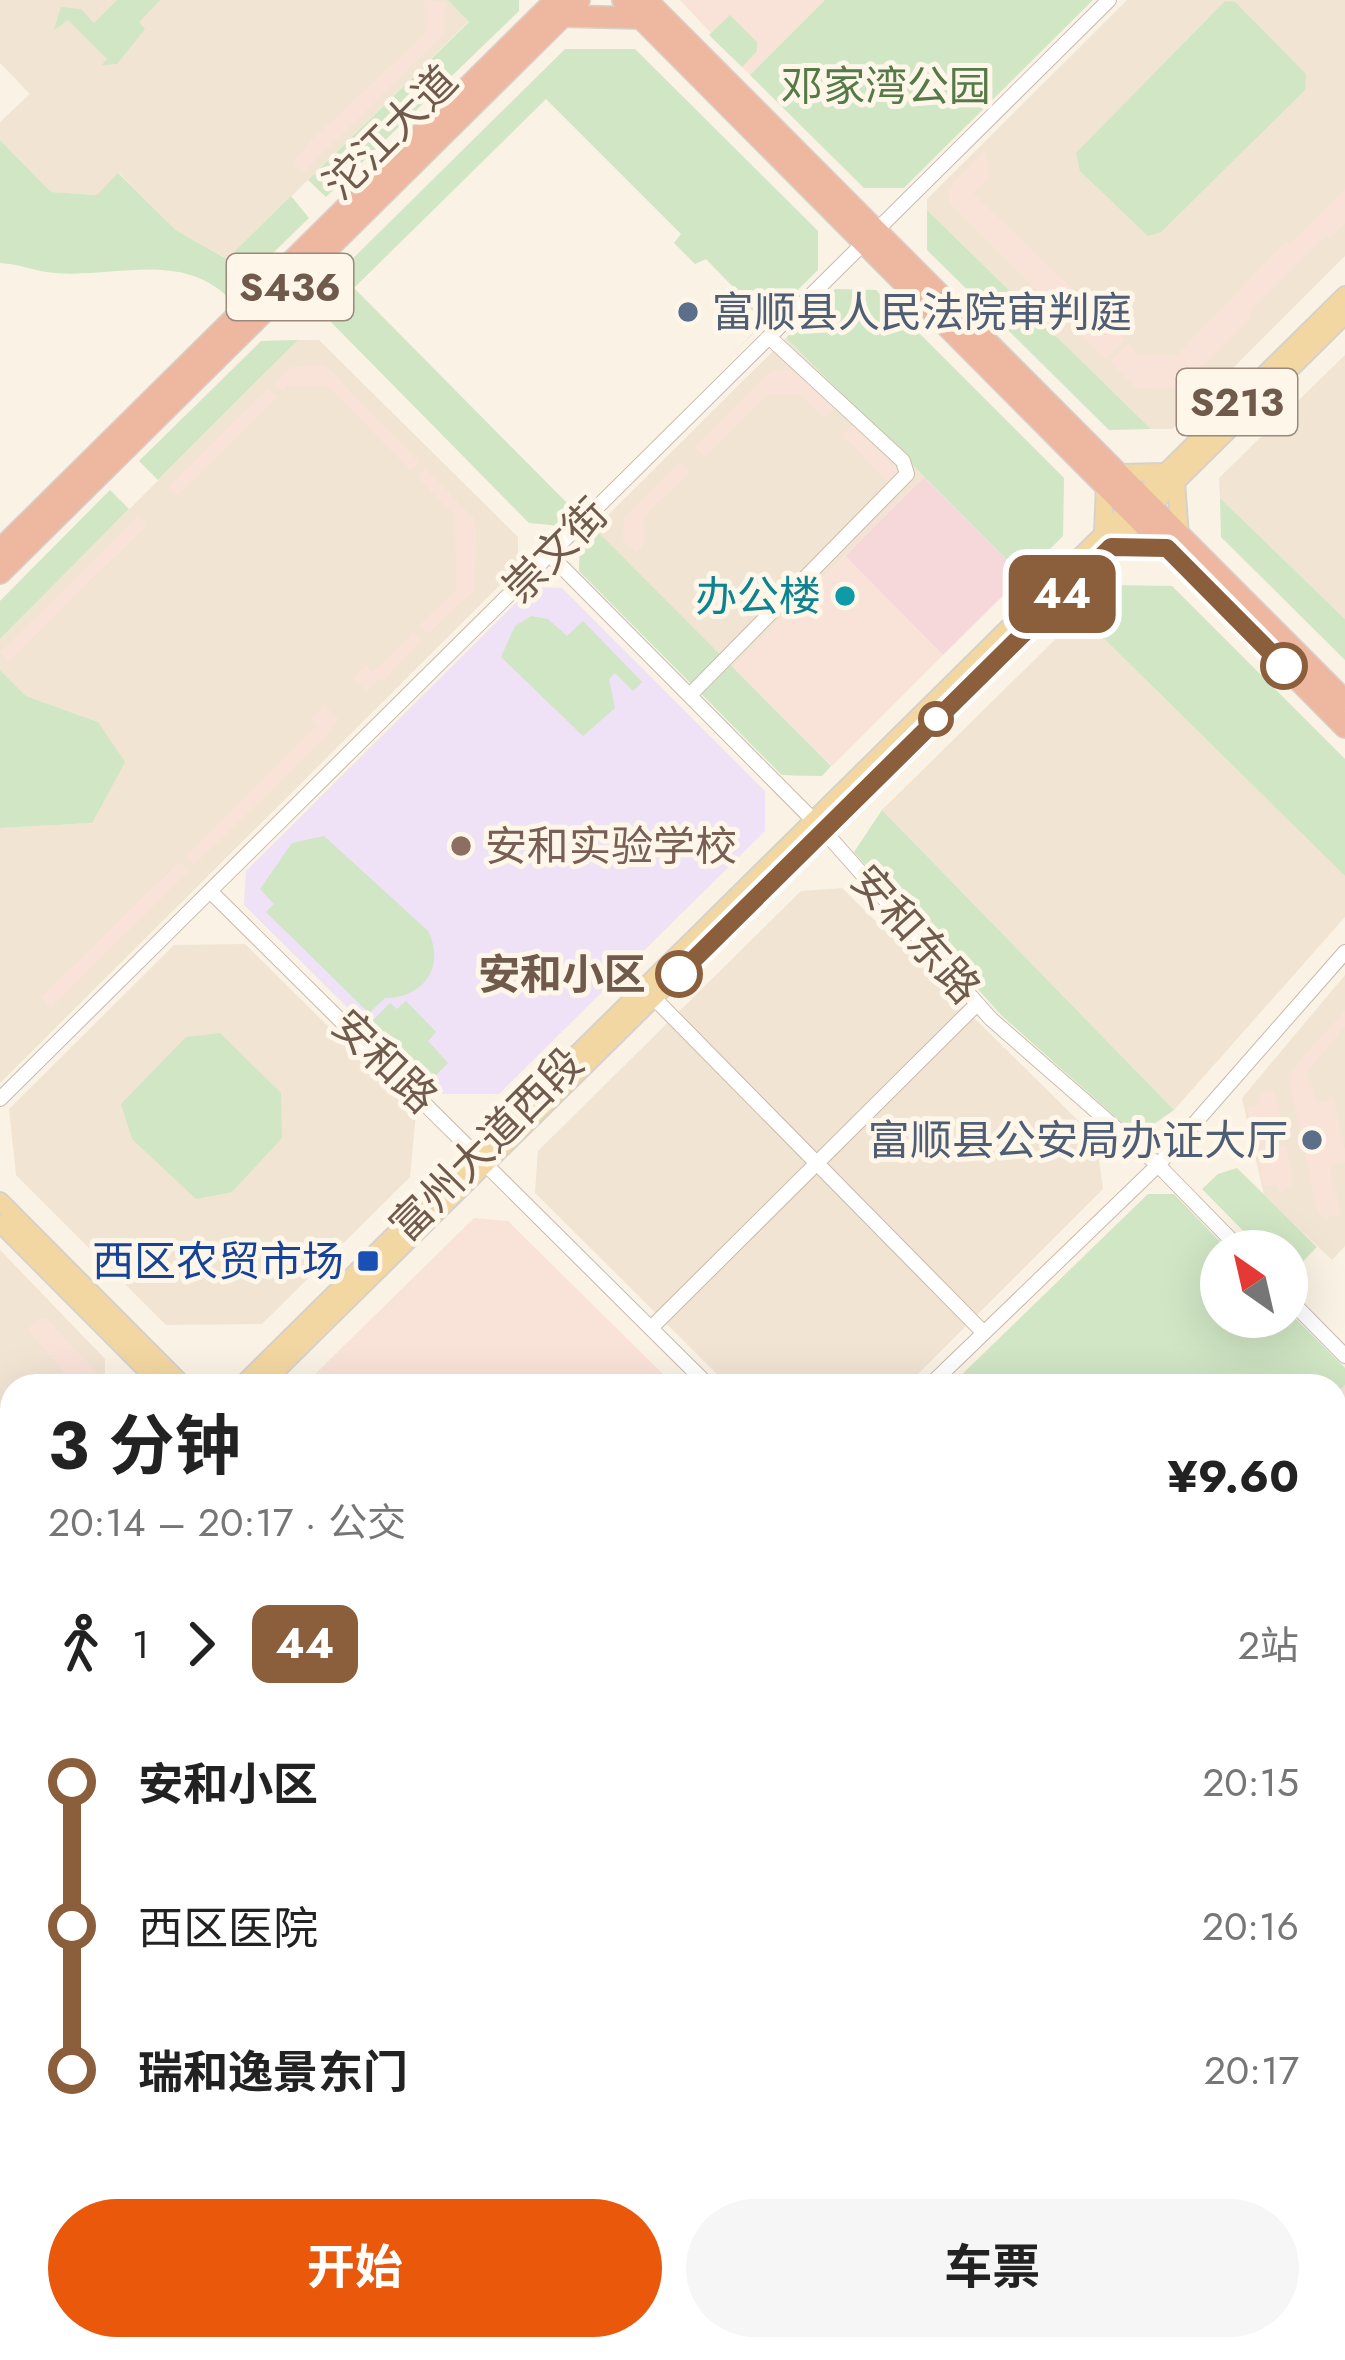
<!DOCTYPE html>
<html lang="zh">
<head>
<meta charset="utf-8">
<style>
  :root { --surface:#fff; --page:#f6f6f6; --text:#222; --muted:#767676; --accent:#ea580c }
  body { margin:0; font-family:Jost,"Noto Sans SC",sans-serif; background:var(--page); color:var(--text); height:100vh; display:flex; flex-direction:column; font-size:45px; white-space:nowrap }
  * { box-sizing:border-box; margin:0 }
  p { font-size:39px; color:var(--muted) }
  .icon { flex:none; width:66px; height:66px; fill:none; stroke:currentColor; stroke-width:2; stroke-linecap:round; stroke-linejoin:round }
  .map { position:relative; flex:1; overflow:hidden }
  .side { position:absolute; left:0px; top:1374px; width:1347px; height:987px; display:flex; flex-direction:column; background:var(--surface); border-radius:36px 36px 0 0; box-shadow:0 12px 48px #0002 }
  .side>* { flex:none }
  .badge { padding:0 24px; border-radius:18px; font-size:42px; line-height:78px }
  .needle { width:78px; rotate:326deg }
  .controls { position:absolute; left:1200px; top:1230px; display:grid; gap:24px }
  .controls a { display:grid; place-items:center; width:108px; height:108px; border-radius:50%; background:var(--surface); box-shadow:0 12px 48px #0002; font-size:60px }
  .map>.badge { position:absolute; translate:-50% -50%; box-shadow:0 0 0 6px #fff }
  .legs { display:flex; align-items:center; gap:18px; height:132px; padding:0 48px; font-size:39px }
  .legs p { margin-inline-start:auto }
  .summary { display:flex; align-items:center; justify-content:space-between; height:204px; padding:0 48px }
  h1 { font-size:66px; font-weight:700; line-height:90px }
  .cta { display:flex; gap:24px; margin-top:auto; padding:24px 48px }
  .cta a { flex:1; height:138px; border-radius:72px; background:var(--accent); color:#fff; font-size:48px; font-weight:700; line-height:138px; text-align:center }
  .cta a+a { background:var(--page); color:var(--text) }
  ul { padding:0 48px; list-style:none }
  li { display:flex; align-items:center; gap:42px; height:144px; font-size:45px }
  li i { display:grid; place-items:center; width:18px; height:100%; margin:0 15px; background:currentColor }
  li i::after { content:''; width:30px; height:30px; margin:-15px; border:9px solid; border-radius:50%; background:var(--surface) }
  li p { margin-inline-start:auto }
  li:first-child i { background:linear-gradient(#0000 50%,currentColor 0) }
  li:last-child i { background:linear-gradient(currentColor 50%,#0000 0) }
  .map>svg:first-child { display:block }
</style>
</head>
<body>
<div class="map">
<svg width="1345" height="2360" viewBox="0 0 1345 2360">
  <rect width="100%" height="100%" fill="#faf2e4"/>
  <g fill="#f1e4d3">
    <path d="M0,0H448L469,21L228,259L177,231L119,173L98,195L51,192L0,140V122L30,94L0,63Z"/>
    <path d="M1127,0H1345V256L1172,429H1151L927,210V199Z"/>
    <path d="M786,338L924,477L733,667L831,766L822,776L782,775L579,571L580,543Z"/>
    <path d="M298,340H319L518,537V567L0,1083V828L92,823L98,722L26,696L0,670V639Z"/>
    <path d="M1345,355V619L1220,498L1219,478Z"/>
    <path d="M1080,615L1345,876V917L1174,1110L882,810Z"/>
    <path d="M842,888L1096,1138L1103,1189L906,1386H729L535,1193L538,1151L801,891Z"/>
    <path d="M245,944L416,1113L410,1177L262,1324L166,1325L16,1175L9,1109L174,945Z"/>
    <path d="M1345,975V1246L1332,1260L1264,1195L1242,1098Z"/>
    <path d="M0,1250L105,1359V1386H12V1557H0Z"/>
  </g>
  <g fill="#f9e3d8">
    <path d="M424,0L446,3L444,34L303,173L293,163L311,140L426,33Z"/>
    <path d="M680,0H825L750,75Z"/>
    <path d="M985,151L990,176L973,193L1125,340L1105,359L949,202L948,189Z"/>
    <path d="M1345,189V223L1330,238L1326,235L1249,312L1252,317L1182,387L1136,388L1110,362L1128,344L1139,355H1177L1286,241L1290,244Z"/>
    <path d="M325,365L419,462L410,470L327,386H288L283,392L274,383L291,367Z"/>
    <path d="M771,371H799L835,407L824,418L801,395H768L705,457L695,447Z"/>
    <path d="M268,389L277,397L177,496L168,487Z"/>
    <path d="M852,425L903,476L892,486L842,435Z"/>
    <path d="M680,461L690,472L643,518L646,542L636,553L623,540L624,517Z"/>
    <path d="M425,468L474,518L476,530L475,589L428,634L419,625L456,589L455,516L417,477Z"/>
    <path d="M138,516L147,525L8,662L0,652Z"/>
    <path d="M845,556L943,655L832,766L733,667Z"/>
    <path d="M413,632L421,640L382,682L379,679L366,691L352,678L366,665L373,672Z"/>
    <path d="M325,705L339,719L328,735L194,865L186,856L317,726L311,718Z"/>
    <path d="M179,862L189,871L51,1008L41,997Z"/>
    <path d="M1345,1010V1026L1307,1072L1317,1103L1334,1099L1345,1150V1162L1330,1166L1341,1215L1325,1218L1317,1210L1288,1074Z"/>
    <path d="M1274,1090L1284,1134L1274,1137L1276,1147L1286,1146L1294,1184L1281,1194L1275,1184L1264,1186L1257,1153L1262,1147L1255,1141L1247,1107L1257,1105L1261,1093Z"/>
    <path d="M474,1218L508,1221L675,1386H303Z"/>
    <path d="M38,1319H47L97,1372V1386H76L27,1329Z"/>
    <path d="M1345,1385V1476L1335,1486V1394Z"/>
  </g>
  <g fill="#eae4de">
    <path d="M1345,1567V1983L1335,1982V1577Z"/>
    <path d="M1345,2048V2360H1181L1170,2349H1335V2051Z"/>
    <path d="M12,2131V2349H66L57,2360H0V2132Z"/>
    <path d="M310,2349H460L449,2360H300Z"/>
    <path d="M562,2349H665L676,2360H564Z"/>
    <path d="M1012,2349H1091L1103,2360H999Z"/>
  </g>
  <path fill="#efe1f6" d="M532,587L562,588L765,791V831L499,1094H435L244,905L246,871Z"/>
  <path fill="#f7d8da" d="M924,477L1023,576L943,655L845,556Z"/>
  <g fill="#d0e6c4">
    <path d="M117,0H160L139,22L145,29L117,64L102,65L107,59L68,20L54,30L61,7L81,9L94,23Z"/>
    <path d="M448,0H519V11L326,197L308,180L469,22Z"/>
    <path d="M825,0H1093L904,188H864L750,75Z"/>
    <path d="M1225,1L1235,2L1306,74L1305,90L1161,232L1148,236L1080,171L1076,153Z"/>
    <path d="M730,15L757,42V51L742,67L709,35Z"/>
    <path d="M565,49H635L818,231V270L725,361L757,329L751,323L757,315L740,298L733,303L738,292L706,259L695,264L674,243L681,234L546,99L354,288L575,511L561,526L529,523L325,316L323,288Z"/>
    <path d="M0,140L51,192L97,195L118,173L177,231L227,259L291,196L309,218L228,297C179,251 115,278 56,273C37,272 20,264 0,263Z"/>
    <path d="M927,210L1151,429L1109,430L927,250Z"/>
    <path d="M835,289L876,290L1064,478L1063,536L1023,576L786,338Z"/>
    <path d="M298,340L158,480L139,461L261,341Z"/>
    <path d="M110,490L129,509L0,639V601Z"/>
    <path d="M1220,498L1345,619V660L1221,537Z"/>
    <path d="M594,528L831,766L822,776L782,775L579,571L580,543Z"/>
    <path d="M1111,585L1172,586L1345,759V876L1080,615Z"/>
    <path d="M531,616L548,619L567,636L583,621L642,682L633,691L615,673L609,679L615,708L583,736L501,657L515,626Z"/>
    <path d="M0,670L26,696L98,722L125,762L92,823L0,828Z"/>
    <path d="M882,810L1174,1110L1137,1136L1002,1016L854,852Z"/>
    <path d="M324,836L428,931C446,967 423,998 385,998L369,1013L266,912L274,904L260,889L292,843Z"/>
    <path d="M406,1001L436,1032L428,1041L448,1063L430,1081L372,1021L390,1003L397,1009Z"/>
    <path d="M220,1033L281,1093L282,1138L232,1192L196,1199L132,1139L121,1104L186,1037Z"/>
    <path d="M1237,1168L1317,1247L1288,1277L1287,1251H1263L1202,1189L1218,1174Z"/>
    <path d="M1148,1194H1174L1229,1251H1221V1317H1287V1310L1345,1368V1385L1335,1394V1386H950Z"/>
    <path d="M0,1685L12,1690V1976L0,1977Z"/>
  </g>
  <g fill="#badae1" stroke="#a1c9d2" stroke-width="3">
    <path d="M12,1976V2104L0,2102V1977Z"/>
    <path d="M91,2349H255L245,2360H82Z"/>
  </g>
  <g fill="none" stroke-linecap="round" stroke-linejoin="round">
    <defs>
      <g id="minor">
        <path d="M550,555L823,830L991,1019L1158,1165L1242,1251"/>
        <path d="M690,695L907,474L903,461L769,337"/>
        <path d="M211,892L709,1386"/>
        <path d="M654,998L983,1332"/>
        <path d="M0,1099L1109,0"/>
        <path d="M1287,1297L1345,1356"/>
        <path d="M651,1328L977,1004"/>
        <path d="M929,1386L1158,1165L1345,952"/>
        <path d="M0,1665L12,1677"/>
        <path d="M1335,2012L1345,2022"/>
        <path d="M535,2349L546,2360"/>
        <path d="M978,2360L991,2349"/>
      </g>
      <g id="major">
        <path d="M1118,473L1166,472"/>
        <path d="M1176,482L1180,536"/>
        <path d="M1103,534L1105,485"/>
        <path d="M1111,547L1167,548"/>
        <path d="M0,1201L184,1386"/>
        <path d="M0,1223L162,1386"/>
        <path d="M241,1386L1345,295"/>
        <path d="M261,1386L1345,315"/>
        <path d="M0,1624L12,1612"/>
        <path d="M0,1644L12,1632"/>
        <path d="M1122,2349L1133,2360"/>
        <path d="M1142,2349L1152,2360"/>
      </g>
      <g id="highway">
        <path d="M623,0L1345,727"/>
        <path d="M646,0L1345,701"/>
        <path d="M563,16L641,18"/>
        <path d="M0,550L556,0"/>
        <path d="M0,573L579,0"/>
        <path d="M1335,1544L1345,1535"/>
        <path d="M514,2360L525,2349"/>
      </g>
    </defs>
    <use href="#minor" stroke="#c9baab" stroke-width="16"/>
    <use href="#major" stroke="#d7d1cd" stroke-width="20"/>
    <use href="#highway" stroke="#d7d1cd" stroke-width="24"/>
    <use href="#minor" stroke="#fff" stroke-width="14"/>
    <use href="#major" stroke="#f3d7a2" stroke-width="16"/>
    <use href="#highway" stroke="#eeb7a0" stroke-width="21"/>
  </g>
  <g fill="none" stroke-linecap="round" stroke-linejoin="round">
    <defs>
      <path id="line-1" d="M679,974L1111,547L1167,548L1284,666"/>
    </defs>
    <use href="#line-1" stroke="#fff" stroke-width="27"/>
    <use href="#line-1" stroke="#8b5e3c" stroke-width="18"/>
  </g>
  <g fill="#5c6f8a" stroke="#fdf6e9" stroke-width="4.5">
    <circle cx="688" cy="312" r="12"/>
    <circle cx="1312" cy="1140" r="12"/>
  </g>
  <circle fill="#0f9aa8" stroke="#fdf6e9" stroke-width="4.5" cx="845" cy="596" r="12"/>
  <g fill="#fff" stroke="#8b5e3c" stroke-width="6">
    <circle cx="1284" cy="666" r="21"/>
    <circle cx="936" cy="719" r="15"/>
    <circle cx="679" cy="974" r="21"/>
  </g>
  <circle fill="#8d6e63" stroke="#fdf6e9" stroke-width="4.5" cx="461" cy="846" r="12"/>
  <rect fill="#1a4fb4" stroke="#fdf6e9" stroke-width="4.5" x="356" y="1249" width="24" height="24" rx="6"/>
  <g text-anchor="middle" stroke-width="10" stroke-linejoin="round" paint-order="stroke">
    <g fill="#fdf6e9" stroke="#9a897b" stroke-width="3">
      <rect x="227" y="254" width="126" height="66" rx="9"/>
      <rect x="1177" y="369" width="120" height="66" rx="9"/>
    </g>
    <g font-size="39" font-weight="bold" fill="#6f5a4c">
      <text x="290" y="301">S436</text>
      <text x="1237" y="416">S213</text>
    </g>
    <g font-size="42" fill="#557a48" stroke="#fdf6e9">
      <text x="886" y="101">邓家湾公园</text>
    </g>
    <g font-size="42" fill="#6f5a4c" stroke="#fdf6e9">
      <text transform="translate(390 132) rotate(-45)" y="15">沱江大道</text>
      <text transform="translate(555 550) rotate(-45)" y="15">崇文街</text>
      <text transform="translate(916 934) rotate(48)" y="15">安和东路</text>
      <text transform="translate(385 1061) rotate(44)" y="15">安和路</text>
      <text transform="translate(486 1144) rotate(-45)" y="15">富州大道西段</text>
    </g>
    <g font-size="42" fill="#4e5e75" stroke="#fdf6e9" text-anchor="start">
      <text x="712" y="327">富顺县人民法院审判庭</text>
      <text x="1288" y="1155" text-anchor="end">富顺县公安局办证大厅</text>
    </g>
    <g font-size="42" fill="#0d838f" stroke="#fdf6e9" text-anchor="end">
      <text x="821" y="611">办公楼</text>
    </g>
    <g font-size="42" fill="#785e54" stroke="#fdf6e9" text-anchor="start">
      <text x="485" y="861">安和实验学校</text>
    </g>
    <g font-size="42" font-weight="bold" fill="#6f5a4c" stroke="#fdf6e9" text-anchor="end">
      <text x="646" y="989">安和小区</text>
    </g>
    <g font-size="42" fill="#164399" stroke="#fdf6e9" text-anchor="end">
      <text x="344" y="1276">西区农贸市场</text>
    </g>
  </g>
</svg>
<div class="controls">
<a><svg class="needle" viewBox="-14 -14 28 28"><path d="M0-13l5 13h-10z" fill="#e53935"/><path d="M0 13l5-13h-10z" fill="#767676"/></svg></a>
</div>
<b class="badge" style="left:1062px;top:594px;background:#8b5e3c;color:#fff">44</b>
<section class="side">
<div class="summary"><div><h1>3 分钟</h1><p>20:14 – 20:17 · 公交</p></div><b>¥9.60</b></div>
<div class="legs"><svg class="icon" aria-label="walk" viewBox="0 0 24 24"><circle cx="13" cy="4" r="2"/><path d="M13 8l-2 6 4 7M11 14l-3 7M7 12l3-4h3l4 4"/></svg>1<svg class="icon" aria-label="forward" viewBox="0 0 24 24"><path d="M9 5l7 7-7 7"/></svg><b class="badge" style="background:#8b5e3c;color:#fff">44</b><p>2站</p></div>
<ul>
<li><i style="color:#8b5e3c"></i><b>安和小区</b><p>20:15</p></li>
<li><i style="color:#8b5e3c"></i><span>西区医院</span><p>20:16</p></li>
<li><i style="color:#8b5e3c"></i><b>瑞和逸景东门</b><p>20:17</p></li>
</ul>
<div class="cta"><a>开始</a><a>车票</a></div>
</section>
</div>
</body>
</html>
